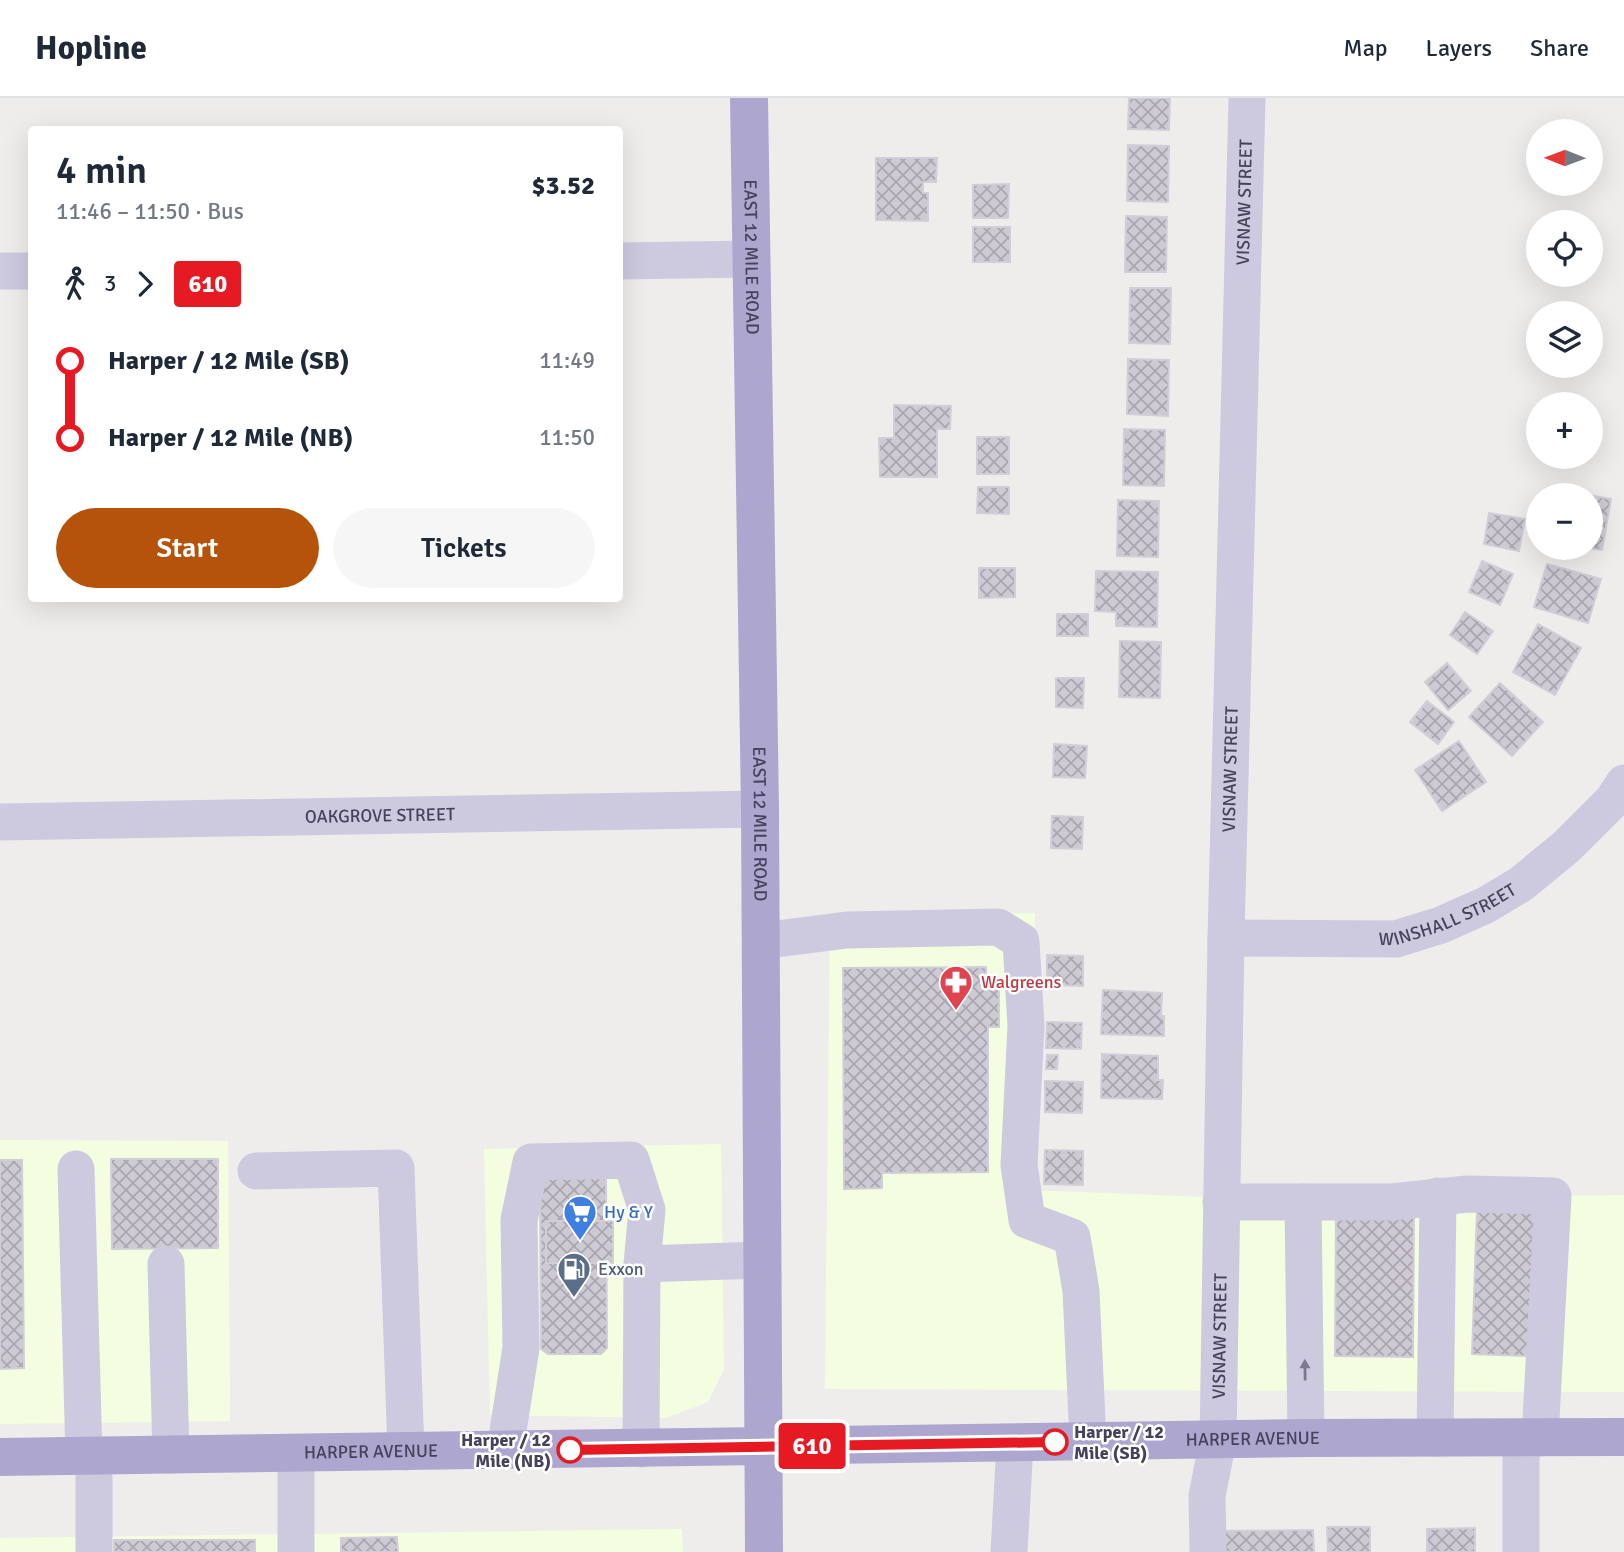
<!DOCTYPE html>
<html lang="en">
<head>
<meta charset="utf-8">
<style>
  :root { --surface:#fff; --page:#f6f6f7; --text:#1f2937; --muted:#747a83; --line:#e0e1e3; --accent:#b45309 }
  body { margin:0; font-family:Signika,sans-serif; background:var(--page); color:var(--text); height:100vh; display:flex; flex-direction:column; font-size:26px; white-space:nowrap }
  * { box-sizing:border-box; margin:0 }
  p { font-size:23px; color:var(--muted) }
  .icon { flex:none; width:38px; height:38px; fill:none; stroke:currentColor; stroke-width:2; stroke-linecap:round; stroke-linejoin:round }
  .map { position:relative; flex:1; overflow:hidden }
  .details { position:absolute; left:28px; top:28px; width:595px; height:476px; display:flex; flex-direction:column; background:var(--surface); border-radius:7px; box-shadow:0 7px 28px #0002 }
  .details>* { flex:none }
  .badge { padding:0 14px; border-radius:5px; font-size:24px; line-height:46px }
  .needle { width:46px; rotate:271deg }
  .fabs { position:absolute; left:1526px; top:21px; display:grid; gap:14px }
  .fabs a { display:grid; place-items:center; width:77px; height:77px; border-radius:50%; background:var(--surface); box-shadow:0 7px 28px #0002; font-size:35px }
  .map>.badge { position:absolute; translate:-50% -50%; box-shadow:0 0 0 4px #fff }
  .legs { display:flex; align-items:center; gap:10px; height:77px; padding:0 28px; font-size:23px }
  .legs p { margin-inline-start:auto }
  .head { display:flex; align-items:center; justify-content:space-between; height:119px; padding:0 28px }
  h1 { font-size:38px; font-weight:600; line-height:52px }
  .cta { display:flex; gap:14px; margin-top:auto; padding:14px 28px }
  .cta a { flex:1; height:80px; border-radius:42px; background:var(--accent); color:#fff; font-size:28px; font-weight:600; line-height:80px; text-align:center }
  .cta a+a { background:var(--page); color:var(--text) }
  ul { padding:0 28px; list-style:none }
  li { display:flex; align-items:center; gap:24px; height:77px; font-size:26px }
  li i { display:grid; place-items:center; width:10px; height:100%; margin:0 9px; background:currentColor }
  li i::after { content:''; width:18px; height:18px; margin:-9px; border:5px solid; border-radius:50%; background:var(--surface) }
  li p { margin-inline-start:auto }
  li:first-child i { background:linear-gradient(#0000 50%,currentColor 0) }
  li:last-child i { background:linear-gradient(currentColor 50%,#0000 0) }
  header { display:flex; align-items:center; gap:42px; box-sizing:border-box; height:98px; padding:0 35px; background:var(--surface); border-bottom:2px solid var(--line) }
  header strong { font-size:33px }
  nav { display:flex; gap:38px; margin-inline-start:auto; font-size:24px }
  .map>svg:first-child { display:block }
</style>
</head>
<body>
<header>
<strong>Hopline</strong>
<nav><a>Map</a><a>Layers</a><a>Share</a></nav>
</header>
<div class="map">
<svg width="1624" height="1454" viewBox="0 0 1624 1454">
  <defs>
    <pattern id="building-cross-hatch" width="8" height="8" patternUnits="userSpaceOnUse" patternTransform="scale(1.75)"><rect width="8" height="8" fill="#cecad4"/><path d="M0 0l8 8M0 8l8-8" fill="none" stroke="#a9a6af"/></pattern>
  </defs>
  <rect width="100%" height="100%" fill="#efedeb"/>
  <g fill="#f3fee0">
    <path d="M1035,815L1028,1092L1258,1101L1624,1097V1294L825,1291L830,821Z"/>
    <path d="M0,1042L228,1043L230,1323L0,1326Z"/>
    <path d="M721,1046L724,1271L708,1304L666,1320L490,1317L484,1051Z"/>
    <path d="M682,1431L683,1454H0V1440Z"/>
  </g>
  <g fill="url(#building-cross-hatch)" stroke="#d2ced8" stroke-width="2">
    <path d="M1129,0H1170L1169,32L1128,31Z"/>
    <path d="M1128,47L1169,48L1168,104L1127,103Z"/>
    <path d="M876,60H937L936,84H923V95H928V123L876,122Z"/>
    <path d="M1009,86L1008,120H973V87Z"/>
    <path d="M1126,118L1167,119L1166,174H1125Z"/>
    <rect x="973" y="129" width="37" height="35"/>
    <path d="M1130,190H1171L1170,246L1129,245Z"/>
    <path d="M1128,261L1169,262L1168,318L1127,316Z"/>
    <path d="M894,307L951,308L950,331H937V379H880L879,340H894Z"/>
    <path d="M1124,331L1165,332L1164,388L1123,387Z"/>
    <rect x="977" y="339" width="32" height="37"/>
    <path d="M978,389H1009V416L977,415Z"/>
    <path d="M1562,392L1611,401L1602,452L1587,450H1591V397H1561Z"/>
    <path d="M1118,402L1159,403L1158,459L1117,458Z"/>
    <path d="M1489,415L1525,421L1519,453L1484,446Z"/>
    <path d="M1482,463L1513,476L1500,507L1469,494Z"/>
    <path d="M1547,466L1601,481L1588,525L1534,509Z"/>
    <path d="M979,470H1015V499L979,500Z"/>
    <path d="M1096,473L1158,474L1157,529L1116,528V514L1095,513Z"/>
    <path d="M1465,514L1493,533L1477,556L1450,537Z"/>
    <rect x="1057" y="516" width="31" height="22"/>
    <path d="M1538,526L1581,550L1555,597L1513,574Z"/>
    <path d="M1120,543L1161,544L1160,600L1119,599Z"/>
    <path d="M1447,565L1471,593L1448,612L1425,584Z"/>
    <path d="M1056,580H1084L1083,610L1056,609Z"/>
    <path d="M1500,585L1543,624L1512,658L1469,619Z"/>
    <path d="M1427,603L1454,624L1438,646L1410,624Z"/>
    <path d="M1459,643L1486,684L1442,713L1415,672Z"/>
    <path d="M1054,646L1087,648L1085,680L1053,679Z"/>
    <path d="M1052,718L1083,719L1082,751L1051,750Z"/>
    <path d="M1047,857L1083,858V888L1047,887Z"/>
    <path d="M986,869V889L999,890V929H988V1074L882,1075V1090L844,1091L843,870Z"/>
    <path d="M1103,892L1162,895L1161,918H1164V938L1101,936Z"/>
    <path d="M1047,924L1082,925L1081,951L1046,950Z"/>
    <path d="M1102,956L1158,958V982H1163L1162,1001L1101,1000Z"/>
    <path d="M1047,957H1058L1057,971H1046Z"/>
    <path d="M1045,983L1083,984L1082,1015L1045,1014Z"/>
    <path d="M1045,1052L1083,1053V1087L1044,1086Z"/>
    <path d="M111,1061H218V1150L112,1151Z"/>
    <path d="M0,1062H22L24,1270L0,1271Z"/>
    <path d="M606,1080L607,1250L601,1256H548L541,1251L540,1081Z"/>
    <path d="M1477,1112L1535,1115L1529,1258L1472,1256Z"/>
    <path d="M1336,1116H1414L1413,1259L1335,1258Z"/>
    <rect x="546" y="1123" width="67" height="42"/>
    <path d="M1327,1429H1370V1454H1328Z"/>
    <path d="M1475,1430V1454H1427V1431Z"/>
    <path d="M1313,1432L1314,1454H1219V1433Z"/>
    <path d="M397,1439L398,1454H341V1440Z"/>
    <rect x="114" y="1442" width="141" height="12"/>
  </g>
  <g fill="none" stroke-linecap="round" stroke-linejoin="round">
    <g stroke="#cdcae0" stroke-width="37">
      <path d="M620,163L751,161"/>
      <path d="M0,173H32"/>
      <path id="s1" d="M0,724L760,711"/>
      <path id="s2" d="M1226,840L1396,841L1441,827L1486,807L1521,786L1566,749L1613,702L1624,685"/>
      <path d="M761,843L847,832L998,829L1021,843L1026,928L1019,1067L1027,1122L1072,1139L1081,1193L1088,1343"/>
      <path d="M76,1071L84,1358"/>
      <path d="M256,1073L396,1070L406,1354"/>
      <path d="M1221,1104H1392L1467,1096L1553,1098L1540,1340"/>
      <path d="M1303,1104L1306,1340"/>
      <path d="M166,1166L171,1357"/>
      <path d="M1435,1340L1438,1098"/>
      <path d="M641,1351L642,1166L761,1162"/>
      <path d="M505,1352L521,1250L519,1122L531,1064L631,1062L647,1112L642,1166"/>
      <path d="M296,1355V1454"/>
      <path d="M94,1454V1358"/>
      <path d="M1009,1454L1015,1345"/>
      <path id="s3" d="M1208,1454L1207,1398L1218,1342L1226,840L1247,0"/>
      <path d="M1521,1454V1340"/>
    </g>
    <g stroke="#ada7cf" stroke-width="38">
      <path id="s4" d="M749,0L760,711L764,1454"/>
      <path id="s5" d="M0,1359L1306,1340L1624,1339"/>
    </g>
  </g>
  <defs><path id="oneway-solid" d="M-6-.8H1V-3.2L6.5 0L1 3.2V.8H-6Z" transform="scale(1.75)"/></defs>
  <use fill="#7b7890" href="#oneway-solid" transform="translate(1305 1272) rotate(-91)"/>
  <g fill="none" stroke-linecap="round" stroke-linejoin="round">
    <defs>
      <path id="line-1" d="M570,1352L1055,1344"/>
    </defs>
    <use href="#line-1" stroke="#fff" stroke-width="16"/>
    <use href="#line-1" stroke="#e51a23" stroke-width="10"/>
  </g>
  <defs>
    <symbol id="pharmacy-pin" viewBox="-11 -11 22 30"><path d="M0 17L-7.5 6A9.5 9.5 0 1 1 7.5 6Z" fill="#e0444e" stroke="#fff"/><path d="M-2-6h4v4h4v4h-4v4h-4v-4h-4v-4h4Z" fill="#fff"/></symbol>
    <symbol id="supermarket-pin" viewBox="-11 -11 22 30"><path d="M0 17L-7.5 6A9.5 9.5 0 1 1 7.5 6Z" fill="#3f7fe0" stroke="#fff"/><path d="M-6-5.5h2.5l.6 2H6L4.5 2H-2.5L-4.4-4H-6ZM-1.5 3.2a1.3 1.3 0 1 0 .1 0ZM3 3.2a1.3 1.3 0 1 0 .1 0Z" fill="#fff"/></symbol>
    <symbol id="fuel-pin" viewBox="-11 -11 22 30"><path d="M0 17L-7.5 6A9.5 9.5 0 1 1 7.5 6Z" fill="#5c6f8a" stroke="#fff"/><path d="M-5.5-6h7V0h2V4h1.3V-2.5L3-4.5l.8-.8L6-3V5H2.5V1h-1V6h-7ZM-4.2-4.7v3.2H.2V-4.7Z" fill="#fff"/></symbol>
  </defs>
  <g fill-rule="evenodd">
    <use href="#pharmacy-pin" x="937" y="865" width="38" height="52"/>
    <use href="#supermarket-pin" x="561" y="1095" width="38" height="52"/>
    <use href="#fuel-pin" x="555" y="1152" width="38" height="52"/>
  </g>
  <g fill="#fff" stroke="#e51a23" stroke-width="3.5">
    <circle cx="1055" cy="1344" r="12"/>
    <circle cx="570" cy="1352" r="12"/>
  </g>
  <g text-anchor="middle" stroke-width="5" stroke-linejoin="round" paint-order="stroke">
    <g font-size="18" fill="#45425b" stroke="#fff">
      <text dy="6" stroke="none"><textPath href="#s3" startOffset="1351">VISNAW STREET</textPath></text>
      <text dy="6" stroke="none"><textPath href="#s4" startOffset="159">EAST 12 MILE ROAD</textPath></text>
      <text dy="6" stroke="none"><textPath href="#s3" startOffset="784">VISNAW STREET</textPath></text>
      <text dy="6" stroke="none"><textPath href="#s1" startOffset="380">OAKGROVE STREET</textPath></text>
      <text dy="6" stroke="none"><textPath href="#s4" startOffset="726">EAST 12 MILE ROAD</textPath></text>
      <text dy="6" stroke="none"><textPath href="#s2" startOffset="226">WINSHALL STREET</textPath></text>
      <text dy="6" stroke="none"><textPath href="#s3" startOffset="217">VISNAW STREET</textPath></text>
      <text dy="6" stroke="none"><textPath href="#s5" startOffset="1253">HARPER AVENUE</textPath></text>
      <text dy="6" stroke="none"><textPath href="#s5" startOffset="371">HARPER AVENUE</textPath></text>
    </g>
    <g font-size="18" fill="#be3a42" stroke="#fff" text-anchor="start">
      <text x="981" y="890">Walgreens</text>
    </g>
    <g font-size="18" fill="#366cbe" stroke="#fff" text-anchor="start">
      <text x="604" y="1120">Hy &amp; Y</text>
    </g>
    <g font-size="18" fill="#4e5e75" stroke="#fff" text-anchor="start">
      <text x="598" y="1177">Exxon</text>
    </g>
    <g font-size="18" font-weight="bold" fill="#45425b" stroke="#fff" text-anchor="start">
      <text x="1074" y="1340">Harper / 12<tspan x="1074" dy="21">Mile (SB)</tspan></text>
      <text x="551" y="1348" text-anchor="end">Harper / 12<tspan x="551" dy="21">Mile (NB)</tspan></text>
    </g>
  </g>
</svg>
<div class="fabs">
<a><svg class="needle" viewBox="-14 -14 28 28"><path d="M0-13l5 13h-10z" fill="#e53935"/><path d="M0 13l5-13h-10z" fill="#747a83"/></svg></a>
<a><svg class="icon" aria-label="locate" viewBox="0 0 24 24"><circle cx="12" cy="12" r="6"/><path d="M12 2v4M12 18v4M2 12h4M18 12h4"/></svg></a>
<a><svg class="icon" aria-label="layers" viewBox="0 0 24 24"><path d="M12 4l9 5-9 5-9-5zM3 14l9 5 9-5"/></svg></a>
<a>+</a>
<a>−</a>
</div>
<b class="badge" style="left:812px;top:1348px;background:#e51a23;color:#fff">610</b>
<section class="details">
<div class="head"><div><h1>4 min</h1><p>11:46 – 11:50 · Bus</p></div><b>$3.52</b></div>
<div class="legs"><svg class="icon" aria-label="walk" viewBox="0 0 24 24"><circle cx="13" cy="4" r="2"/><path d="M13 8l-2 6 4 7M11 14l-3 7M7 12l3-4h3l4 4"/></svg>3<svg class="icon" aria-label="forward" viewBox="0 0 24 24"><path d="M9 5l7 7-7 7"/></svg><b class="badge" style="background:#e51a23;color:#fff">610</b></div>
<ul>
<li><i style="color:#e51a23"></i><b>Harper / 12 Mile (SB)</b><p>11:49</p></li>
<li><i style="color:#e51a23"></i><b>Harper / 12 Mile (NB)</b><p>11:50</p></li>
</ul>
<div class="cta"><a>Start</a><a>Tickets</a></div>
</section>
</div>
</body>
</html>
